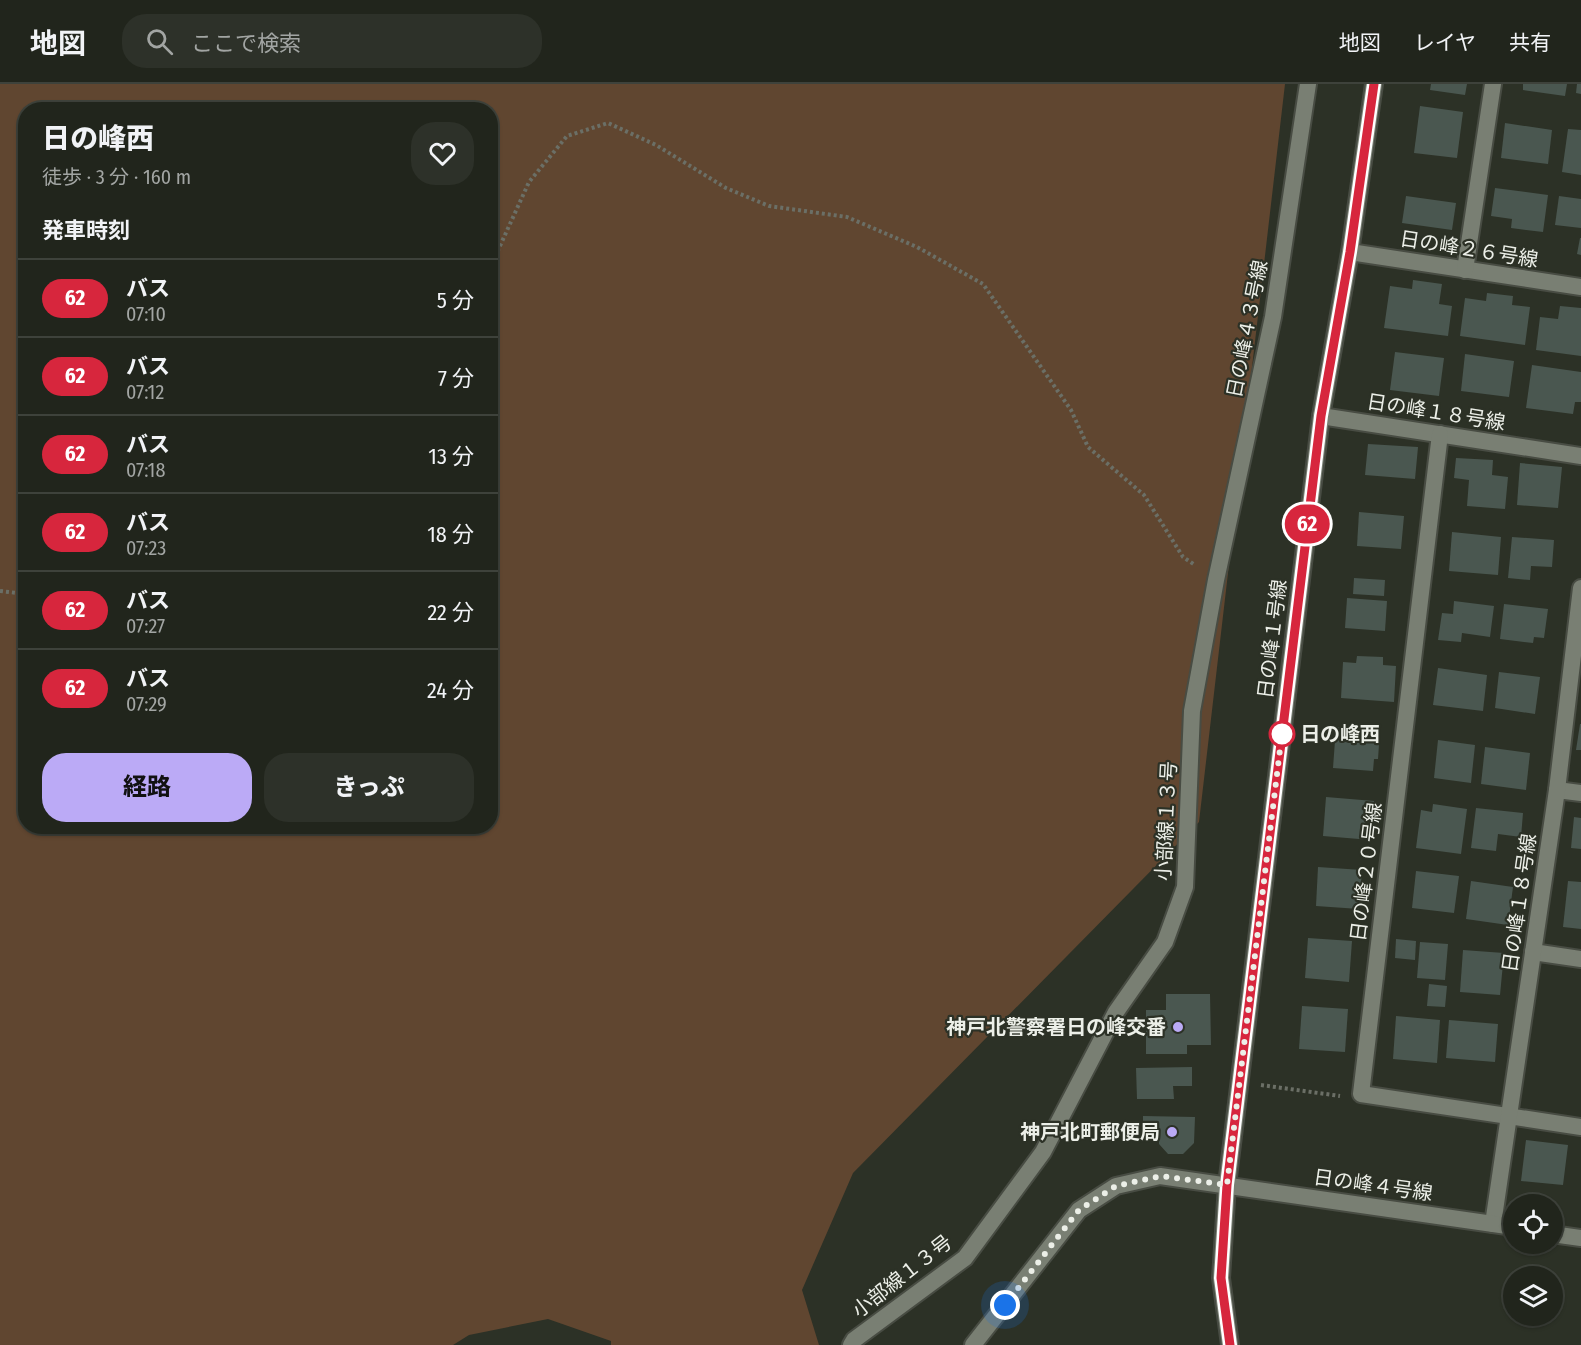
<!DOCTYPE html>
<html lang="ja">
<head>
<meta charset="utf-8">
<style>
  :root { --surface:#21251c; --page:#2d3129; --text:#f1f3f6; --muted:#a2a5a3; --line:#3e423b; --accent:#bbaaf6 }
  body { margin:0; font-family:"Fira Sans Condensed","Noto Sans JP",sans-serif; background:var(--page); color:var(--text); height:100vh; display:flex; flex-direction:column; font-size:22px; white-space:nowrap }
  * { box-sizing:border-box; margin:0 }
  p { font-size:20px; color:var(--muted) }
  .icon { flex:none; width:33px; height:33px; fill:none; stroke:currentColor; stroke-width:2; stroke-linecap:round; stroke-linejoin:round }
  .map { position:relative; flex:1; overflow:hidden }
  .side { position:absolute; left:18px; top:18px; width:480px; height:732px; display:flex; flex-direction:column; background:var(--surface); border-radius:24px; box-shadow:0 2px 4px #0004,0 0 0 2px var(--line) }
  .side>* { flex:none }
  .badge { padding:0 12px; border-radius:20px; font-size:21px; line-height:39px }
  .controls { position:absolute; left:1503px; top:1110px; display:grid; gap:12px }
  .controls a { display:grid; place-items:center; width:60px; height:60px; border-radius:50%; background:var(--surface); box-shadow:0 2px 4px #0004,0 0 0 2px var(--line); font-size:30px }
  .you { position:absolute; width:30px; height:30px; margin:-15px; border:4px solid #fff; border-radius:50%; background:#1a73e8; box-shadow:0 0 0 9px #1a73e833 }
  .map>.badge { position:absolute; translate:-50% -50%; box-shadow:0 0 0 3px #fff }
  h2 { padding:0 24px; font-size:22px; line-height:54px }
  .round { display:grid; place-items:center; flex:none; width:63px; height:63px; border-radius:24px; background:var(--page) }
  .headline { display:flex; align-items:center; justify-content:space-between; height:102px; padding:0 24px }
  h1 { font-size:28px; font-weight:800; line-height:45px }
  .primary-button { display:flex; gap:12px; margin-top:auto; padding:12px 24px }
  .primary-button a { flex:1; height:69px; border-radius:24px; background:var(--accent); color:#111; font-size:24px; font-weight:800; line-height:69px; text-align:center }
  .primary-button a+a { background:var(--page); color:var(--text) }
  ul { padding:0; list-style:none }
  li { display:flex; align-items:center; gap:18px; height:78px; padding:0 24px; border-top:2px solid var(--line) }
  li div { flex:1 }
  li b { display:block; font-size:22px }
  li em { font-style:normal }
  li .badge { min-width:66px; font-weight:700; text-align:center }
  header { display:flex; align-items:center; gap:36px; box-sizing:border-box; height:84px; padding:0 30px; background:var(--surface); border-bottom:2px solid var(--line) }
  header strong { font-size:28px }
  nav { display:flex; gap:33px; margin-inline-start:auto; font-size:21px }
  .search { width:420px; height:54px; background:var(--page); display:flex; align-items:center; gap:15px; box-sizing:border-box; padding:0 21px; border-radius:24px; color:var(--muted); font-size:22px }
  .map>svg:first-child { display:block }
</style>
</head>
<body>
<header>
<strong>地図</strong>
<div class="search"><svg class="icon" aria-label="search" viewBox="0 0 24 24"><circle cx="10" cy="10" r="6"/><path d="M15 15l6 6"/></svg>ここで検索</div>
<nav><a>地図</a><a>レイヤ</a><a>共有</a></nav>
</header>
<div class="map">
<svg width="1581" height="1261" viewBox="0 0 1581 1261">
  <rect width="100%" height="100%" fill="#2c3126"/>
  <path fill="#604630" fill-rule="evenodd" d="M0,0H1285L1199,738L853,1089L802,1206L819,1261H611V1257L548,1235L469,1251L453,1261H0ZM26,26H490V742H26Z"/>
  <g fill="#4a5750">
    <path d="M1431,0H1467L1465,11L1430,6Z"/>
    <path d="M1523,0H1567L1565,12L1523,6Z"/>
    <path d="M1577,0H1581V10L1576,9Z"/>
    <path d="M1420,22L1463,28L1457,74L1414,69Z"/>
    <path d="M1505,39L1552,46L1548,80L1501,74Z"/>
    <path d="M1568,45L1581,46V91L1562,88Z"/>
    <path d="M1495,104L1548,111L1543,148L1511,144L1512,135L1491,132Z"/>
    <path d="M1406,112L1456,119L1452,146L1402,139Z"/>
    <path d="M1559,112L1581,115V144L1555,141Z"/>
    <path d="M1580,154H1581V171L1577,170Z"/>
    <path d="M1413,196L1442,200L1439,220L1452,222L1448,252L1384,244L1390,202L1412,205Z"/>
    <path d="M1487,209L1513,212L1512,221L1530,223L1525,261L1460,252L1465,214L1486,217Z"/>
    <path d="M1560,222L1581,224V272L1536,266L1540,233L1558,235Z"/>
    <path d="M1395,268L1444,274L1439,312L1390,306Z"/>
    <path d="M1465,270L1514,277L1509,313L1461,307Z"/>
    <path d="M1532,281L1581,288V318H1575L1573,330L1526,324Z"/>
    <path d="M1368,360L1418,363L1415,395L1365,391Z"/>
    <path d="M1456,374L1493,376L1492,391L1508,393L1505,425L1467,422L1469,396L1454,394Z"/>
    <path d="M1520,379L1562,383L1558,424L1517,421Z"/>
    <path d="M1359,428L1404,432L1401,465L1357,462Z"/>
    <path d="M1452,448L1501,453L1498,491L1449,487Z"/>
    <path d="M1512,453L1554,456L1552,483L1531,482L1530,496L1508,494Z"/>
    <path d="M1354,494L1385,496L1384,512L1353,510Z"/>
    <path d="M1347,514L1387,517L1385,547L1345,544Z"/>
    <path d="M1454,517L1494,522L1490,553L1462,549L1461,558L1438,556L1442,529L1453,530Z"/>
    <path d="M1504,520L1548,525L1544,554L1534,553L1533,559L1500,555Z"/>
    <path d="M1357,572L1383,573V581L1396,582L1394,618L1341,614L1343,578L1356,579Z"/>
    <path d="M1438,584L1487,591L1483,627L1433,621Z"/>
    <path d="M1499,588L1540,593L1535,630L1495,624Z"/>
    <path d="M1580,640H1581V666H1576Z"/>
    <path d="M1336,643L1380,646L1378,675H1374L1373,687L1333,684Z"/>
    <path d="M1438,656L1475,661L1471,699L1434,694Z"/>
    <path d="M1485,663L1530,669L1526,706L1481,700Z"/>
    <path d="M1326,713L1374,717L1371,756L1323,752Z"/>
    <path d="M1433,720L1467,725L1461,770L1416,764L1421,726L1432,728Z"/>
    <path d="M1476,724L1523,729L1521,753L1498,750L1496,767L1471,764Z"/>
    <path d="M1574,733L1581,734V765L1571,764Z"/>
    <path d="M1318,783L1362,786L1359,825L1316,822Z"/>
    <path d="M1416,787L1459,792L1454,829L1412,824Z"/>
    <path d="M1471,797L1513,803L1508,841L1466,835Z"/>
    <path d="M1568,797L1581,798V845L1563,843Z"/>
    <path d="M1308,854L1352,857L1349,898L1305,894Z"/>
    <path d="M1396,855L1416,857L1415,876L1395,874Z"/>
    <path d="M1420,858L1448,860L1445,896L1417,894Z"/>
    <path d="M1463,866L1504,869L1500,911L1460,908Z"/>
    <path d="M1429,900L1447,902L1445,923L1427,922Z"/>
    <path d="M1166,910H1210L1211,961H1187V970H1146V926H1166Z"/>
    <path d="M1302,922L1348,925L1345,968L1299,965Z"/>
    <path d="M1396,932L1440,936L1437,979L1393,975Z"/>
    <path d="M1449,936L1498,940L1495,978L1446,974Z"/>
    <path d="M1192,983V1002H1173L1174,1015H1137L1136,984Z"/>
    <path d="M1143,1032L1195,1033L1194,1059L1183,1070H1168L1159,1060V1052L1143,1051Z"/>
    <path d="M1526,1056L1568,1061L1563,1101L1521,1097Z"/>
  </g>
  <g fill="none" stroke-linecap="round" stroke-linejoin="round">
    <defs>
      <g id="minor">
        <path d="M1350,168L1581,203"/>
        <path d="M1465,186L1493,0"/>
        <path d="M1321,332L1581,372"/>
        <path d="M1440,350L1361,1010L1581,1043"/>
        <path d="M1557,706L1581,709"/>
        <path d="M1533,868L1581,875"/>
        <path d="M1493,1140L1557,706L1581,504"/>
        <path d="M1552,1150L1581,1154"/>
        <path d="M851,1261L854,1256L965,1174L1043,1068L1116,928L1165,858L1185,803L1192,627L1216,496L1273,233L1308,0"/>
        <path d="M973,1261L1079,1126L1116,1102L1160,1092L1514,1143"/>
      </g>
      <path id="tertiary" d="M1230,1261L1221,1194L1227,1101L1321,332L1350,168L1374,0"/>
    </defs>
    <use href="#minor" stroke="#484c43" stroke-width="20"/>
    <use href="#tertiary" stroke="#484c43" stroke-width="20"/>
    <g stroke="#6b6f66" stroke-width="4" stroke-dasharray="3 3" stroke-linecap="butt">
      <path d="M490,184L529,98L567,52L608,39L656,61L726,104L769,122L847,133L917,163L983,200L1071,326L1088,363L1144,411L1183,473L1195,481"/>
      <path d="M0,507L26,510"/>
      <path d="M1261,1001L1340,1012"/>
    </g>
    <use href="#minor" stroke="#797f73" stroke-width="16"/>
    <use href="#tertiary" stroke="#797f73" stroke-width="16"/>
  </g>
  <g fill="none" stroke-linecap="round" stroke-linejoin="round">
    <defs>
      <path id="line" d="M1230,1261L1221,1194L1227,1101L1321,332L1350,168L1374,0"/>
    </defs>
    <use href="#line" stroke="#fff" stroke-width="14"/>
    <use href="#line" stroke="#d7263d" stroke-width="9"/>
    <path stroke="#ecefe8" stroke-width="6" stroke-dasharray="0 10.8" d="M1005,1221L1079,1126L1116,1102L1161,1092L1227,1101L1283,641L1282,650"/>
  </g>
  <circle fill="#fff" stroke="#d7263d" stroke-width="3" cx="1282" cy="650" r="12"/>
  <g fill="#bbaaf6" stroke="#2c3126" stroke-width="2">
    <circle cx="1178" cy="943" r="6"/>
    <circle cx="1172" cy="1048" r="6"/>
  </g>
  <g text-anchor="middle" stroke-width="4.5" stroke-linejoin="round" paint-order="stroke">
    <g font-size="20" fill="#ecefe8" stroke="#2c3126">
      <text transform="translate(1469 165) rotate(9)" y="7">日の峰２６号線</text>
      <text transform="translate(1247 245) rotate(-79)" y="7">日の峰４３号線</text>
      <text transform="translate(1436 328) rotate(9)" y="7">日の峰１８号線</text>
      <text transform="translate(1272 555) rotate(-83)" y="7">日の峰１号線</text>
      <text transform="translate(1166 737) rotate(-87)" y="7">小部線１３号</text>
      <text transform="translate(1366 788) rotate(-83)" y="7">日の峰２０号線</text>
      <text transform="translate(1519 819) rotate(-82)" y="7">日の峰１８号線</text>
      <text transform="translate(1373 1101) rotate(8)" y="7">日の峰４号線</text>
      <text transform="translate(902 1192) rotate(-38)" y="7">小部線１３号</text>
    </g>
    <g font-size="20" font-weight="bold" fill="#ecefe8" stroke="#2c3126" text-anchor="start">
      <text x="1300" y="657">日の峰西</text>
    </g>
    <g font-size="20" font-weight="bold" fill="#ecefe8" stroke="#2c3126" text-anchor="end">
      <text x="1166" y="950">神戸北警察署日の峰交番</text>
      <text x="1160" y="1055">神戸北町郵便局</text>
    </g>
  </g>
</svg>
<div class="controls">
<a><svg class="icon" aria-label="locate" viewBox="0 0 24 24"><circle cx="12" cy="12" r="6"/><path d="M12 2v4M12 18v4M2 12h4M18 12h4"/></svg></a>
<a><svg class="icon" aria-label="layers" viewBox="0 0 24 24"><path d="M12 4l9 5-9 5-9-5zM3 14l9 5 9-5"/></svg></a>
</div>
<div class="you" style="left:1005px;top:1221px"></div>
<b class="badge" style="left:1307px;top:440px;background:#d7263d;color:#fff">62</b>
<section class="side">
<div class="headline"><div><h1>日の峰西</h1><p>徒歩 · 3 分 · 160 m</p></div><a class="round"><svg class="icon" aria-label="heart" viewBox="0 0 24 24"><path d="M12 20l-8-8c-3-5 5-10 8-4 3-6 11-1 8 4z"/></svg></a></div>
<h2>発車時刻</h2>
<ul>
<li><span class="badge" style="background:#d7263d;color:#fff">62</span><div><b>バス</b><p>07:10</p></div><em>5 分</em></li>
<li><span class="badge" style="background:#d7263d;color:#fff">62</span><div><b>バス</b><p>07:12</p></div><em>7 分</em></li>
<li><span class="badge" style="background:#d7263d;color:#fff">62</span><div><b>バス</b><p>07:18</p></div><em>13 分</em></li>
<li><span class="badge" style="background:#d7263d;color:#fff">62</span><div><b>バス</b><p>07:23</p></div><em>18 分</em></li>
<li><span class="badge" style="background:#d7263d;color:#fff">62</span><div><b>バス</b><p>07:27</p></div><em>22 分</em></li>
<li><span class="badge" style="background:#d7263d;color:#fff">62</span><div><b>バス</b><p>07:29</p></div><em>24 分</em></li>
</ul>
<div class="primary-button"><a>経路</a><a>きっぷ</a></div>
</section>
</div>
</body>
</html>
